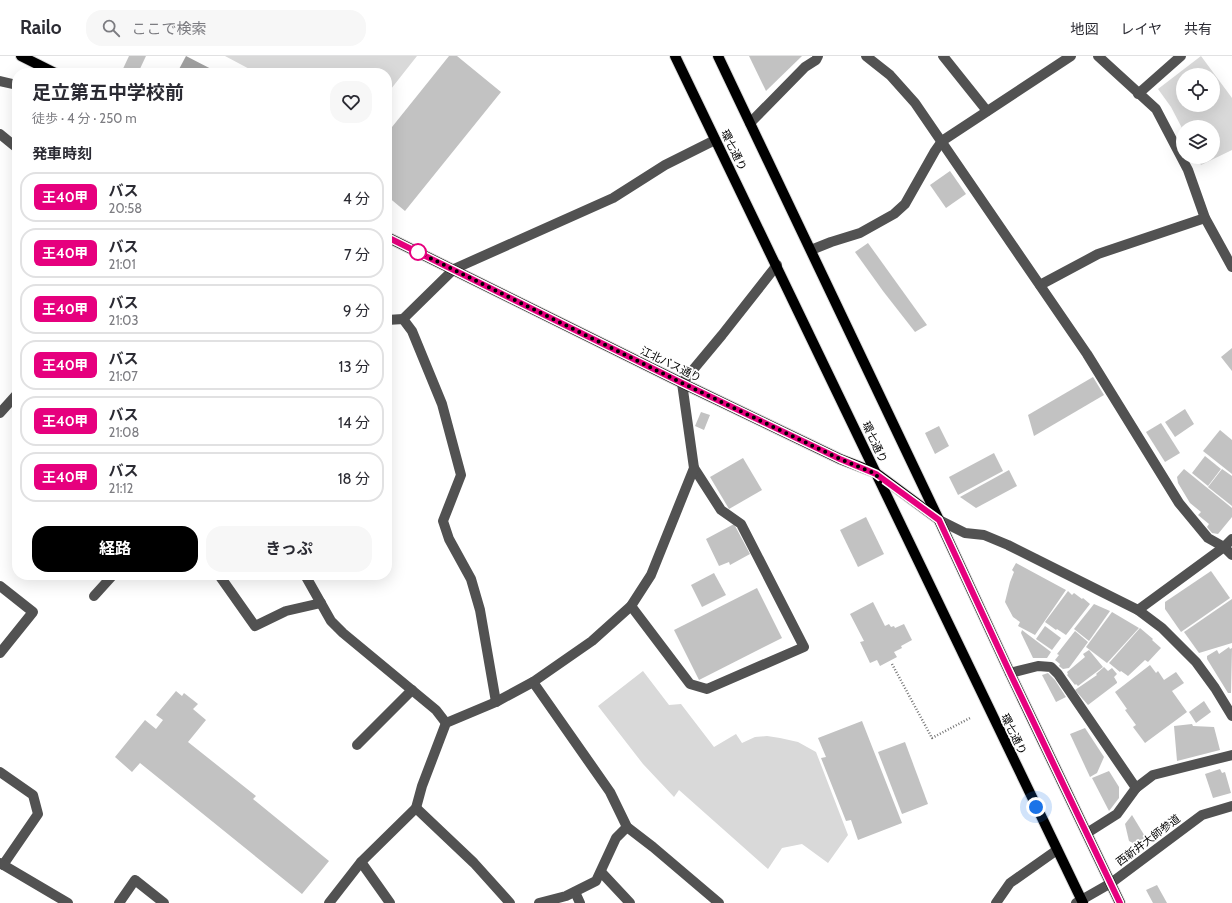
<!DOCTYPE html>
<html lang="ja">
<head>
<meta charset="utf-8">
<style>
  :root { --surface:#fff; --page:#f7f7f7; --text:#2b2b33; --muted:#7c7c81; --line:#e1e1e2; --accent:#000 }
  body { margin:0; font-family:Cabin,"Noto Sans JP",sans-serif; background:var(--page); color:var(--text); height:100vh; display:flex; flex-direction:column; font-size:15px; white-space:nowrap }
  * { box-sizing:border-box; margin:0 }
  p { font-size:13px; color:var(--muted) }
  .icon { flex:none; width:22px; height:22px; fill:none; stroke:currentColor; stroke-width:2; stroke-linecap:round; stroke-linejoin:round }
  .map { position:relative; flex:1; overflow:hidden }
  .side { position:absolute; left:12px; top:12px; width:380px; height:512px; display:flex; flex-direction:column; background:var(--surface); border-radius:16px; box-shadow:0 4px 16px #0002 }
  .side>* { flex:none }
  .badge { padding:0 8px; border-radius:6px; font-size:14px; line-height:26px }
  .buttons { position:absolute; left:1176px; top:12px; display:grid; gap:8px }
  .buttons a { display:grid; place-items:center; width:44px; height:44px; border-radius:50%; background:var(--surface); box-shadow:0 4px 16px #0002; font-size:20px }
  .you { position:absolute; width:20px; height:20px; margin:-10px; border:3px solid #fff; border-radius:50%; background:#1a73e8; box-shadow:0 0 0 6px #1a73e833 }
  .map>.badge { position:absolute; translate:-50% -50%; box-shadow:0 0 0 2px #fff }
  h2 { padding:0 20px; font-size:15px; line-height:36px }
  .round { display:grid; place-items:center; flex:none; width:42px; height:42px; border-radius:16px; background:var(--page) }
  .head { display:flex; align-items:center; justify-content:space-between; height:68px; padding:0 20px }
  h1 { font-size:19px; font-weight:700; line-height:30px }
  .action { display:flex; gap:8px; margin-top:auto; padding:8px 20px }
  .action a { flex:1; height:46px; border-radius:16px; background:var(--accent); color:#fff; font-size:16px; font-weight:700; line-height:46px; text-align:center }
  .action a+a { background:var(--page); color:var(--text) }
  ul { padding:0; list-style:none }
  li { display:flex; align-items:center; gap:12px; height:50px; margin:0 8px 6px; padding:0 12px; border:2px solid var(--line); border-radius:16px }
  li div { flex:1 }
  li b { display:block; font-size:15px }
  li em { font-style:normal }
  li .badge { min-width:44px; font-weight:700; text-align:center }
  header { display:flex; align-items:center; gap:24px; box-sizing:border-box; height:56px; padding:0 20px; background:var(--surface); border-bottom:1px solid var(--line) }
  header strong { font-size:19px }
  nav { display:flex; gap:22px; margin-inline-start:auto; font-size:14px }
  .search { width:280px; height:36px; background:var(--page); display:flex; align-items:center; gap:10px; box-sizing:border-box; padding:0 14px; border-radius:16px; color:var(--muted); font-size:15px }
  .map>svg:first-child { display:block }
</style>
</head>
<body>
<header>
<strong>Railo</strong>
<div class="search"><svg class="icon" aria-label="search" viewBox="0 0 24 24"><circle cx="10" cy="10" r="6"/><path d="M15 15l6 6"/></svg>ここで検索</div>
<nav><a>地図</a><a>レイヤ</a><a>共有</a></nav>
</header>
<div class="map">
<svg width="1232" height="847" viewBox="0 0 1232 847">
  <rect width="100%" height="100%" fill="#fff"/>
  <g fill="#d9d9d9" fill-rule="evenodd">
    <path d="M225,0H417L387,38V17H257Z"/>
    <path d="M1201,0L1232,42V94L1201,109L1197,101H1213V71H1183V74L1171,51L1158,33ZM1183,19H1213V49H1183Z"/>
    <path d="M643,615L669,649L681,648L714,691L736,678L742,687L755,681L767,680L780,682L798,686L816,696L848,779L828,807L802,788L782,792L768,813L679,734L674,741L643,708L598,650Z"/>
  </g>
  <path fill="#a0a0a0" d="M186,0L219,17H177Z"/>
  <g fill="#c2c2c2">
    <path d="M129,0H146L138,17H121Z"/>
    <path d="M449,0H457L501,36L405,155L387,140V67L392,71Z"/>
    <path d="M749,0H802L766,35Z"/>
    <path d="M950,115L966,138L946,152L930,129Z"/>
    <path d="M868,187L927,269L915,276L883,235L855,196Z"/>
    <path d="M1232,292V315L1221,301Z"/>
    <path d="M1093,321L1104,339L1034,380L1028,359Z"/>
    <path d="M1185,353L1194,368L1175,381L1165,366Z"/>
    <path d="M701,356L710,359L704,374L695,370Z"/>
    <path d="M1161,367L1180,397L1165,406L1146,376Z"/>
    <path d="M939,370L949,390L935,398L925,377Z"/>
    <path d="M1220,374L1232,384V418L1203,395Z"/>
    <path d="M994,397L1003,415L958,439L949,421Z"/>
    <path d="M1205,400L1221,413L1208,430L1192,417Z"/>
    <path d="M743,402L762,434L729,453L710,421Z"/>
    <path d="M1184,413L1232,452V461L1218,478L1212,477L1207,471L1209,468L1198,459L1201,456L1190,447L1178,427L1177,421Z"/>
    <path d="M1222,413L1232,420V450L1208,431Z"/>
    <path d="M1009,414L1017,430L976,452L960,441Z"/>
    <path d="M866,461L884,498L858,511L840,474Z"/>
    <path d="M734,468L750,498L730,509L729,506L719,510L706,483Z"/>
    <path d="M1016,507L1066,534L1035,579L1018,570L1020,566L1013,561L1005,546L1010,526L1014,516L1012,514Z"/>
    <path d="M1211,515L1230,542L1181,576L1165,553V546Z"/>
    <path d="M714,517L726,539L702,551L691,529Z"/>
    <path d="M757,532L782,582L699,624L674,574Z"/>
    <path d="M1068,535L1072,539L1074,537L1082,543L1083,542L1090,548L1066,579L1057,573L1056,574L1045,566Z"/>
    <path d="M1232,543V587L1199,597L1184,576Z"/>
    <path d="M873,546L885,570L889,568L891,571L894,570L895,572L904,568L912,584L901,590L902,592L894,596L897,601L880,610L877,604L870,607L860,586L864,585L850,558Z"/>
    <path d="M1094,548L1110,555L1089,585L1074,573Z"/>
    <path d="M1112,556L1139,572L1107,607L1086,591Z"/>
    <path d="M1045,570L1061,582L1052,594L1036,583Z"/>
    <path d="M1140,572L1153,583L1152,584L1161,592L1148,606L1145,604L1128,620L1121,615L1120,616L1109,607Z"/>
    <path d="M1022,574L1051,596L1047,602H1033L1021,577Z"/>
    <path d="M1075,575L1088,586L1069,612L1063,613L1059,610L1060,608L1055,604L1059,599L1057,598Z"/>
    <path d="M1229,591L1230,593L1232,592L1231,637H1228L1207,603V600L1217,594L1219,598Z"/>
    <path d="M1089,594L1103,611L1078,630L1076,628L1075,629L1067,619L1068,618L1067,616L1085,601L1083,598Z"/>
    <path d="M1150,609L1156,617L1158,615L1164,624L1176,616L1184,627L1172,635L1187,656L1145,687L1133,671L1136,669L1125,654L1127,653L1115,636Z"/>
    <path d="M1104,611L1108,615L1112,612L1117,618L1114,621L1117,626V627L1088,649L1075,634L1097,619L1096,618Z"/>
    <path d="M1048,617L1055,624L1066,641L1056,646L1042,619Z"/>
    <path d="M176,635L182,640L184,637L198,648L193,653L206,664L188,686L256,740L253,743L329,805L302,838L140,707L132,716L115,701L145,664L156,673L163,664L156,659Z"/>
    <path d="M1204,645L1211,656L1196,667L1189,656Z"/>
    <path d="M862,665L902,767L858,784L851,764L846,765L821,702L826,701L818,682Z"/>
    <path d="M1192,668L1193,670L1214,671L1220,694L1177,705L1174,670Z"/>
    <path d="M1085,672L1104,701L1097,717L1090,721L1070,678Z"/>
    <path d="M905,686L928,748L902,758L878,696Z"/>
    <path d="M1220,713L1222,717L1225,716L1231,737L1213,742L1205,718Z"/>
    <path d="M1109,715L1119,731V742L1109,755L1092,722Z"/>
    <path d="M1132,759L1146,782L1135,788L1129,785L1125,768Z"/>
    <path d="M1157,829L1167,847H1153L1146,834Z"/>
  </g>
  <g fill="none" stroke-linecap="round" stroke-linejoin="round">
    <defs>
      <g id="major">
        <path d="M21,0L55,17"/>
        <path d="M675,0L1083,847"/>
        <path d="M718,0L939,464L1010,617L1120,847"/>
        <path d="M387,181L682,327L840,403L876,417L938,463"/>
      </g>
    </defs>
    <use href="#major" stroke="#dbdbdb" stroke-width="12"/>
    <path stroke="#747474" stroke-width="2.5" stroke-dasharray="1 2" stroke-linecap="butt" d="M892,608L932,682L970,662"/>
    <g stroke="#525252" stroke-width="10">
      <path d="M866,0L890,19L915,47L1087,298L1179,447L1208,482L1224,491L1232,499"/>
      <path d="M943,0L987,55"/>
      <path d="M1098,0L1156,53L1188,114L1205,162L1232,211"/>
      <path d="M0,25L17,29"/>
      <path d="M1138,38L1181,0"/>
      <path d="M750,67L805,11L816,4L818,0"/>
      <path d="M0,78L17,92"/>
      <path d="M811,194L831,186L860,177L894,158L905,148L935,95L942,85L1071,0"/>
      <path d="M1040,229L1098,198L1205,162"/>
      <path d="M403,263L454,213L613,142L665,109L715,84"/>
      <path d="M387,264L403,263L412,275L442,348L461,419L443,465L449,483L471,523L480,554L496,646"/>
      <path d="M0,357L17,338"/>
      <path d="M939,464L965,477L984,479L1008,489L1138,554L1162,572L1196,606L1215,632L1232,660"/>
      <path d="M219,519L255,570L286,555L321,547"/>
      <path d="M305,519L331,565L343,577L436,654L446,667"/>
      <path d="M0,530L33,556L0,597"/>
      <path d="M94,540L113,519"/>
      <path d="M631,550L690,628L707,633L804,591L741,468L721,454L694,412"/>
      <path d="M1138,554L1224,491L1232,483"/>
      <path d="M1010,617L1038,610L1051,611L1058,618L1136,732L1117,758L1087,777"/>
      <path d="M533,626L610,736L627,771L653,791L719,847"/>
      <path d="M357,689L412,634"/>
      <path d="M0,716L33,739L38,758L3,809"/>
      <path d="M1136,732L1153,719L1232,699"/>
      <path d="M416,752L474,807L510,847"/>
      <path d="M361,806L390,847"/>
      <path d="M0,807L68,847"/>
      <path d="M601,816L630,847"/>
      <path d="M575,836L580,847"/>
      <path d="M119,847L135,824L164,847"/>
      <path d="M329,847L361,806L416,752L422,730L446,667L496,646L533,626L592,585L631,550L651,519L694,412L682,327L722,279L777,209"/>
      <path d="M539,847L566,840L596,825L616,782L627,771"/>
      <path d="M996,847L1010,827L1057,794"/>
      <path d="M1076,847L1111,827L1202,759L1232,750"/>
    </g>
    <use href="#major" stroke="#000" stroke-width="10"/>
  </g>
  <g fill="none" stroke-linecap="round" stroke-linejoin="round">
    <defs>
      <path id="line" d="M387,181L682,327L840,403L876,418L939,464L1010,617L1120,847"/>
    </defs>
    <use href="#line" stroke="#fff" stroke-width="9"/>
    <use href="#line" stroke="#e6007e" stroke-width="6"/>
    <path stroke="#000" stroke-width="4" stroke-dasharray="0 7.2" d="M418,196L682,327L840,403L876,418L1036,751"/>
  </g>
  <circle fill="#fff" stroke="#e6007e" stroke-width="2" cx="418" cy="196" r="8"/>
  <g text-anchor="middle" stroke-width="3.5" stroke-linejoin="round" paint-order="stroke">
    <g font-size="11" fill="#000" stroke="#fff">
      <text transform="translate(734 94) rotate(64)" y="4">環七通り</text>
      <text transform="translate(671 308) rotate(26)" y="4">江北バス通り</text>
      <text transform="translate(875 386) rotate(65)" y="4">環七通り</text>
      <text transform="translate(1014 678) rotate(64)" y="4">環七通り</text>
      <text transform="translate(1148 784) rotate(-37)" y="4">西新井大師参道</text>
    </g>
  </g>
</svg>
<div class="buttons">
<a><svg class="icon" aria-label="locate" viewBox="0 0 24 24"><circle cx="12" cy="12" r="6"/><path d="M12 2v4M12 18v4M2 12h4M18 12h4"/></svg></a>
<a><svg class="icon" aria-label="layers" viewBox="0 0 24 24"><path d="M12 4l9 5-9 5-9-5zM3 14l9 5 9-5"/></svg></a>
</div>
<div class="you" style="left:1036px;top:751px"></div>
<section class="side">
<div class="head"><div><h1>足立第五中学校前</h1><p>徒歩 · 4 分 · 250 m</p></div><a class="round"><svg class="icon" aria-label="heart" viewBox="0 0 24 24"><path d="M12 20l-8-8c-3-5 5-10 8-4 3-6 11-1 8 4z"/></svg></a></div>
<h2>発車時刻</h2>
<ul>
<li><span class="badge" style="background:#e6007e;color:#fff">王40甲</span><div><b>バス</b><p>20:58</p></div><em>4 分</em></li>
<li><span class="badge" style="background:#e6007e;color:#fff">王40甲</span><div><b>バス</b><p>21:01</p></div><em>7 分</em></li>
<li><span class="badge" style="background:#e6007e;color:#fff">王40甲</span><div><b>バス</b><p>21:03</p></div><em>9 分</em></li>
<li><span class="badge" style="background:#e6007e;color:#fff">王40甲</span><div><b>バス</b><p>21:07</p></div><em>13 分</em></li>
<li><span class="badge" style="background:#e6007e;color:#fff">王40甲</span><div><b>バス</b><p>21:08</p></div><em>14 分</em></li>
<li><span class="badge" style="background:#e6007e;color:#fff">王40甲</span><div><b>バス</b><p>21:12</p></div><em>18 分</em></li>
</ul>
<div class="action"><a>経路</a><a>きっぷ</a></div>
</section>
</div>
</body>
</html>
